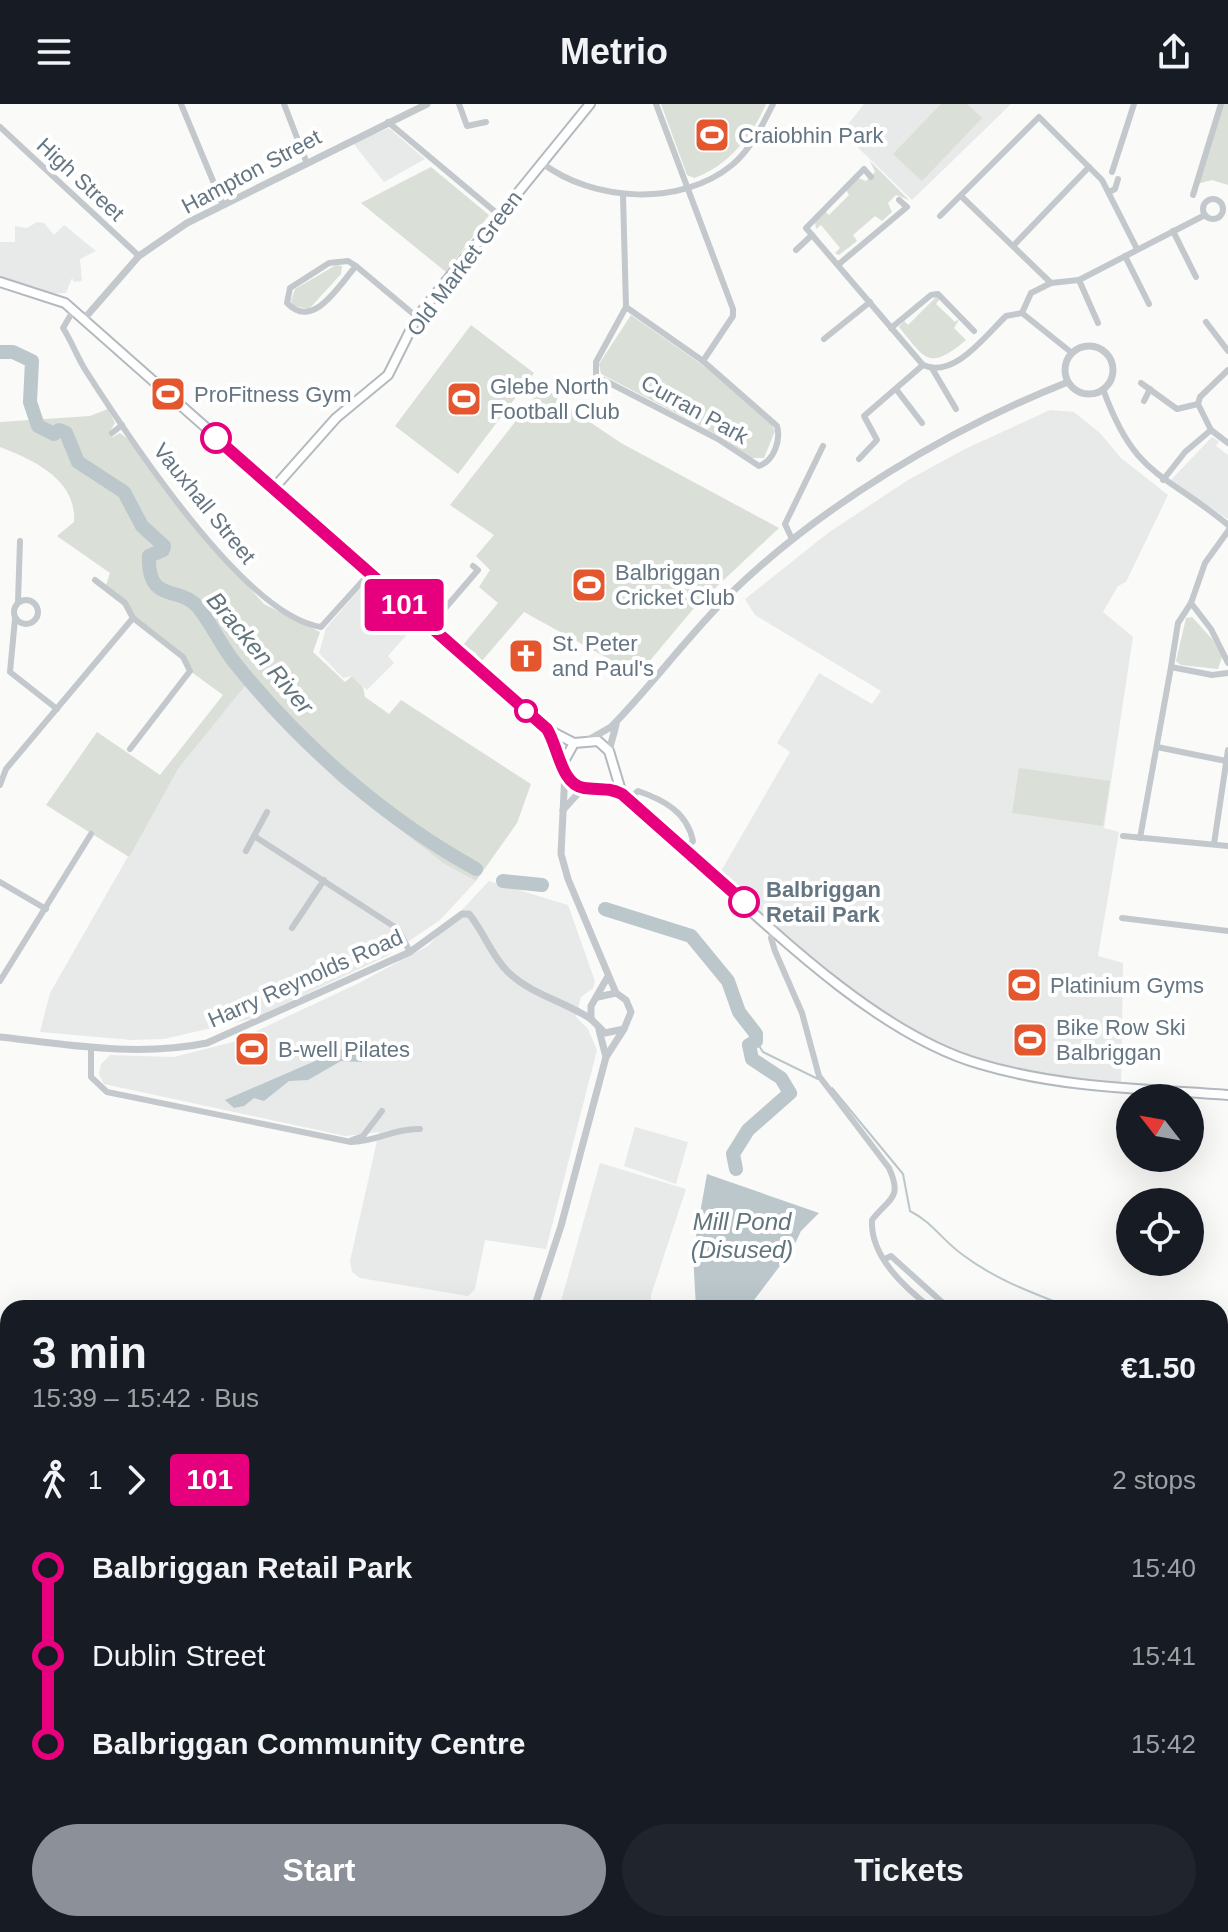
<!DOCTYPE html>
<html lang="en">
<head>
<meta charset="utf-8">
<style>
  :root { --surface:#171b24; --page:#20242c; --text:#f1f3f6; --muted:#9ea1a6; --accent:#8c9099 }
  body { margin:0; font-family:Helvetica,sans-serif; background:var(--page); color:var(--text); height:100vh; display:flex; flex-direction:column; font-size:30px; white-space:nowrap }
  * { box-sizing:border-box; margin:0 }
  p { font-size:26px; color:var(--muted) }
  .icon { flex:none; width:44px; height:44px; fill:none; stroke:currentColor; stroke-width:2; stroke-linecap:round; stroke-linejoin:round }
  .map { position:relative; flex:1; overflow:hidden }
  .side { position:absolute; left:0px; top:1196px; width:1228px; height:632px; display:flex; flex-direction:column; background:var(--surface); border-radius:24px 24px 0 0; box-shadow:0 8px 32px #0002 }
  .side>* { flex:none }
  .badge { padding:0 16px; border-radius:6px; font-size:28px; line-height:52px }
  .needle { width:52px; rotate:301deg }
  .tools { position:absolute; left:1116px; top:980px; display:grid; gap:16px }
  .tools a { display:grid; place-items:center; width:88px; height:88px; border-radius:50%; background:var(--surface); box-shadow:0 8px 32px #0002; font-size:40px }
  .map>.badge { position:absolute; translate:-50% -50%; box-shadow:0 0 0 4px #fff }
  .legs { display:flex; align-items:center; gap:12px; height:88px; padding:0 32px; font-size:26px }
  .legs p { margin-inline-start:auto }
  .summary { display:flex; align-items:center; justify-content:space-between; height:136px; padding:0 32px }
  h1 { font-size:44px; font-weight:600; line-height:60px }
  .action { display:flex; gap:16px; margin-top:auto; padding:16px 32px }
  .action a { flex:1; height:92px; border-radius:48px; background:var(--accent); color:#fff; font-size:32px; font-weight:600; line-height:92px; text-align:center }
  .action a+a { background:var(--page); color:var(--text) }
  ul { padding:0 32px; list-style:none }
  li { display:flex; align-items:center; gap:28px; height:88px; font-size:30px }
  li i { display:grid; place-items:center; width:12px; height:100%; margin:0 10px; background:currentColor }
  li i::after { content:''; width:20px; height:20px; margin:-10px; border:6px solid; border-radius:50%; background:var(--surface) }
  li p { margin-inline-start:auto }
  li:first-child i { background:linear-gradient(#0000 50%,currentColor 0) }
  li:last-child i { background:linear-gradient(currentColor 50%,#0000 0) }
  header { display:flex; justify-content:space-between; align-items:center; height:104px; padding:0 32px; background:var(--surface); font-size:36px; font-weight:600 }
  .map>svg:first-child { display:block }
</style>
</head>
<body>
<header><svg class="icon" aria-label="menu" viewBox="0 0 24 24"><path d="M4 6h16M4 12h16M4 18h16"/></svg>Metrio<svg class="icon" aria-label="share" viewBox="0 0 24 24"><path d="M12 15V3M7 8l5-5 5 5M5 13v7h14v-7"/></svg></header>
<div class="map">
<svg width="1228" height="1828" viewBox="0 0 1228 1828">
  <rect width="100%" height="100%" fill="#fafaf8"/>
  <g fill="#e8e9e9">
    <path d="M864,0H1011L912,96L842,28Z"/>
    <path d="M389,24L425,55L384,78L353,39Z"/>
    <path d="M37,118L44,119L54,131L64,121L96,147L80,155L82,177L74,178L72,174L66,189L44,190L0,176V138H15V122L27,124Z"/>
    <path d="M1050,306L1074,308L1100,329L1121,354L1168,391L1126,478L1118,482L1103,508L1133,533L1104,724L1119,728L1098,852L1123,859L1121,984L978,960L901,924L829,870L717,774L790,648L777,639L819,569L872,600L881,587L755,511L745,495L828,429L908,376L965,345Z"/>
    <path d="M1212,333L1219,337L1216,342L1228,351V415L1170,377Z"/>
    <path d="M368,476L417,519L388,552L394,559L367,586L352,572L343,574L319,549L326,524Z"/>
    <path d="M248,577L337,677L443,759L476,777L440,816L387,852L255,914L164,935L132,936L40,928L50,889L178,665Z"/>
    <path d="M489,777L568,801L595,877L593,884L581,893L576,913L588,925L597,946L546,1145L485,1136L475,1185L468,1192L360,1174L352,1168L350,1157L379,1028L345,1032L104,980L99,970L101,960L110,951L174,953L233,938L359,879L428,842Z"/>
    <path d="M635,1023L688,1038L676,1080L624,1062Z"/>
    <path d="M600,1059L686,1085L651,1191V1204H559Z"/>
    <path d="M230,1820H570L571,1828H228Z"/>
  </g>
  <g fill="#dadfd7">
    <path d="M661,0H766C752,32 728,62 694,74L687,71Z"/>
    <path d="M941,0H967L982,14L922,77L893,50Z"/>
    <path d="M1221,0H1228V81L1212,76L1197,80Z"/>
    <path d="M870,57L909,96L896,91L888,99L892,108L882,117L875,112L853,131L857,137L839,151L835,149L840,144L821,121L816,125L815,117L825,107L829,111L849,91L846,86L858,74L866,77L875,68Z"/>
    <path d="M431,63L489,111L446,168L361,99Z"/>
    <path d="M336,161L342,162L341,170L309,205L293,202L291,197L295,185Z"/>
    <path d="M937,192L940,194L936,200L955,218L960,214L954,224L966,236C929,267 926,256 899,223L904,217L908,221Z"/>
    <path d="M631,211L704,262L770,318L775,327L764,354H751L720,332L601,270L599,260Z"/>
    <path d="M471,221L534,269L458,370L395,322Z"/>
    <path d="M544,281L560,298L621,339L779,424L694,504L638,571L524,508L481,558L476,549L463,541L498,499L479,483L490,466L476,452L494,431L450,401Z"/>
    <path d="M108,305L115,319L109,329L113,333L120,329L129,336L197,424L264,500L320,528L313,548L345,578L352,572L363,583L365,593L389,610L401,596L531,680L517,719L476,777L443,759L337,677L248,578L178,665L129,753L46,701L97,628L160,671L223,591L190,567L183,553L133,514L125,499L105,484L110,469L57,432L74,418C77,376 34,356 0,343V318L90,312Z"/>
    <path d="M1192,513L1213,536L1222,553L1218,565L1181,561L1176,557L1186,514Z"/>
    <path d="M1019,664L1110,677L1103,722L1012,709Z"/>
  </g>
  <g fill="#bbc7cb">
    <path d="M345,944L363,955L362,958L341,957L308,976L289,977L264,997L254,994L244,1002L234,1004L225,996Z"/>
    <path d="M707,1070L819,1109L801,1127L792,1146L748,1204H696L693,1149Z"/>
  </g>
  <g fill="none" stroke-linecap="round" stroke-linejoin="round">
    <g stroke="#bbc7cb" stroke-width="2">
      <path d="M756,937L763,948L818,975"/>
      <path d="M832,984L903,1070L910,1107C932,1118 944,1138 963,1151C996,1176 1033,1189 1071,1204"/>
      <path d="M1220,1231L1228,1230"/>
    </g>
    <g stroke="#bbc7cb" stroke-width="14">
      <path d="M0,248H13L32,257L30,298L38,322L54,330L59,326L66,329L78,358L124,388L142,422L164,442L163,446L149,452C147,500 179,481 198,503C212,520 221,542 235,559C301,641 384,714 476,765"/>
      <path d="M503,777L542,781"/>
      <path d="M605,805L691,832L728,877L739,908L756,930V937L749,941L752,955L781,974L790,989L748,1026L733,1050L736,1065"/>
      <path d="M610,1828L611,1820"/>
    </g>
    <defs>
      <g id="secondary">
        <path d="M0,178L65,199L547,625L574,639"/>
        <path d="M273,385L336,314L388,271L417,213L590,0"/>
        <path d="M547,625C558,642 561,680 584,684C598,687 608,683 622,690C723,774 854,924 980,960C1060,984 1145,985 1228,991"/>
        <path d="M563,659L574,639L598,637L609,647L622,690"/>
      </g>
    </defs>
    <use href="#secondary" stroke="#b3babf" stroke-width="12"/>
    <g stroke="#c3c8cc" stroke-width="6">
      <path d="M181,0L223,101"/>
      <path d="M284,0L306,57"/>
      <path d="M459,0L467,22L486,18"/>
      <path d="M656,0L733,205V212L703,257"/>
      <path d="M388,18L499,111"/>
      <path d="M0,23L139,152"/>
      <path d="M542,59C593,98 681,103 732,61C751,45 762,22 773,0"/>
      <path d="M1112,68L1134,0"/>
      <path d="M871,73L864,65L806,124L923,261C954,275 985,232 1006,212L1022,209L1072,249"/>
      <path d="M1109,88L1115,85L1118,75"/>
      <path d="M623,91L626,203"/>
      <path d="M1193,91L1221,0"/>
      <path d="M961,92L1051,179"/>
      <circle cx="1213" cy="105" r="10"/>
      <path d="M940,112L1039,13L1102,76L1137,145"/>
      <path d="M1173,127L1196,173"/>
      <path d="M1013,142L1089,63"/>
      <path d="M796,146L812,131"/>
      <path d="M1125,152L1149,200"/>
      <path d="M839,160L907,103L899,96"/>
      <path d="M356,162C339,181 313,227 287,199L290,184L329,159L348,157L356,162L417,213"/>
      <path d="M1079,176L1098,219"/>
      <path d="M626,203L703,257L777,322C781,336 774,357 759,362L718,335L596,272V258Z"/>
      <path d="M73,207L63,224C72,238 77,253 86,267C127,331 245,512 321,523L369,470"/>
      <path d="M1022,209L1031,189L1051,179L1079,176L1205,111"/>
      <path d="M1206,218L1228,247"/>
      <path d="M891,224L931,191L938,190L974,227"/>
      <path d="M824,235L870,198"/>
      <path d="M933,266L956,305"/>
      <path d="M1141,279L1177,305L1198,300"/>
      <path d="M896,285L922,319"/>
      <path d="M1103,285C1135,374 1163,367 1228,421"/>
      <path d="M1144,297L1150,285"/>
      <path d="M1211,326L1228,339"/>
      <path d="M112,329L122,321"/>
      <path d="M859,355L877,336L864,312L923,261"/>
      <path d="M1163,376L1185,348L1211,326L1198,300L1200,293L1228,266"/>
      <path d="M1228,427L1205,459L1191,499L1178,519L1171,563L1212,571L1228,569"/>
      <path d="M792,435L785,420L823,342"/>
      <path d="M95,476L125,499L133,514L183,553L190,567L130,645"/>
      <circle cx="26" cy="508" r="12"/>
      <path d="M18,498L20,437"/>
      <path d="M1191,499L1211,525L1228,559"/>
      <path d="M15,515L10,568L57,605"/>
      <path d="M429,523L478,466L473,462"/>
      <path d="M1157,643L1226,657"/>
      <path d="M0,681L6,665L133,514"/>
      <path d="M629,695L638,687C664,696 687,708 693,737L686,745"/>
      <path d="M254,732L398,825L410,848"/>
      <path d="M1123,732L1228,742"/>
      <path d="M1140,734L1171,563"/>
      <path d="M1214,740L1228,646"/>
      <path d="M246,747L267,708"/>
      <path d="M0,778L46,805"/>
      <path d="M1122,814L1228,827"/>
      <path d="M292,824L324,776"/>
      <path d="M774,825L771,834L775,847L802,909L819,972L889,1064C903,1095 889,1094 872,1116C870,1152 904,1183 931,1204"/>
      <path d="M0,877L91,730"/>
      <path d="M91,943V973L107,988L351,1038C376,1038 395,1024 420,1025"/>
      <path d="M352,1036L363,1032L382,1007"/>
      <path d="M885,1155L891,1152L943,1199"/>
      <path d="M1220,1470L1228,1476"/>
      <path d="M1220,1494L1228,1493"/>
      <path d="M0,1733L3,1732"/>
    </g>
    <g stroke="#c3c8cc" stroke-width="7">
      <path d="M84,215L139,152L187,119L427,0"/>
      <circle cx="1089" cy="266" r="24"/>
      <path d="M590,635L611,623C652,581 687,533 729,491C820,402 949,325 1068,278"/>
      <path d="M609,647L616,621"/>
      <path d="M565,668L561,750L568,775L616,889"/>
      <path d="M563,706L583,684"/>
      <path d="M598,893L616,889L626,896L631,908L624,925L605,929L591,915V902L607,874"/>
      <path d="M599,926L606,953"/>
      <path d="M0,933C69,941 138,953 207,939L410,848L462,810H469C484,828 491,851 508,868C532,891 564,897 591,915"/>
      <path d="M534,1204L561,1122L606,953L624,925"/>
      <path d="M0,1293L8,1295"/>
      <path d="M215,1828L218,1820"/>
    </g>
    <use href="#secondary" stroke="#fff" stroke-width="8"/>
  </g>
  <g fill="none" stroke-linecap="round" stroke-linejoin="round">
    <defs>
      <path id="line-1" d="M216,334L547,625C558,642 561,681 584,684C598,686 608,683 622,690L744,798"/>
    </defs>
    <use href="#line-1" stroke="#fff" stroke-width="18"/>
    <use href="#line-1" stroke="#e6007e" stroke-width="12"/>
  </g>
  <defs>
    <symbol id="stadium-square" viewBox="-11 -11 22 22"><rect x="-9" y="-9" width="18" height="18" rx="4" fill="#e4572e" stroke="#fff"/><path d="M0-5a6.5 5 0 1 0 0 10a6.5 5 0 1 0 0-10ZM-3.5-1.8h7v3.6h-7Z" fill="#fff"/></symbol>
    <symbol id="church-square" viewBox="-11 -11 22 22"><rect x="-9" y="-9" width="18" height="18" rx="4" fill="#e4572e" stroke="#fff"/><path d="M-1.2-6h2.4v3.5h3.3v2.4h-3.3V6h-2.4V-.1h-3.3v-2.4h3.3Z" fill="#fff"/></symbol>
  </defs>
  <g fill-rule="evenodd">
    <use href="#stadium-square" x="692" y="11" width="40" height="40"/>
    <use href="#stadium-square" x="148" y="270" width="40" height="40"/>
    <use href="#stadium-square" x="444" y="275" width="40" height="40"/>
    <use href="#stadium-square" x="569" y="461" width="40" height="40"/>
    <use href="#church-square" x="506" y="532" width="40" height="40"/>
    <use href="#stadium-square" x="1004" y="861" width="40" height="40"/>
    <use href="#stadium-square" x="1010" y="916" width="40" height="40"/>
    <use href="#stadium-square" x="232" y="925" width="40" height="40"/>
  </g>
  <g fill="#fff" stroke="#e6007e" stroke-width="4">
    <circle cx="216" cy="334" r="14"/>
    <circle cx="526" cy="607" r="10"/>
    <circle cx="744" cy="798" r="14"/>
  </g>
  <g text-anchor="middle" stroke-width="8" stroke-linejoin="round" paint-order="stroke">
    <g font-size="22" fill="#657683" stroke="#fff" text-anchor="start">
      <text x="738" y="39">Craiobhin Park</text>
      <text x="490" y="290">Glebe North<tspan x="490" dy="25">Football Club</tspan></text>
      <text x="194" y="298">ProFitness Gym</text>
      <text x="615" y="476">Balbriggan<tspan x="615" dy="25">Cricket Club</tspan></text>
      <text x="552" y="547">St. Peter<tspan x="552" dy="25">and Paul's</tspan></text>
      <text x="1050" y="889">Platinium Gyms</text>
      <text x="1056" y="931">Bike Row Ski<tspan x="1056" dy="25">Balbriggan</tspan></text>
      <text x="278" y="953">B-well Pilates</text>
    </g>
    <g font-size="22" fill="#657683" stroke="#fff">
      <text transform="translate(251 67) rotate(-28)" y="8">Hampton Street</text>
      <text transform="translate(81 75) rotate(43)" y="8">High Street</text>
      <text transform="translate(464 159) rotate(-53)" y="8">Old Market Green</text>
      <text transform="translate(695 305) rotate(29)" y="8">Curran Park</text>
      <text transform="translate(205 399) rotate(51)" y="8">Vauxhall Street</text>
      <text transform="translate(305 874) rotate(-24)" y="8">Harry Reynolds Road</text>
    </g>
    <g font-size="22" font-weight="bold" fill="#657683" stroke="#fff" text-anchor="start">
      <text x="766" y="793">Balbriggan<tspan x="766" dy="25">Retail Park</tspan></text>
    </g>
    <g font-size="24" font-style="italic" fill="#60757c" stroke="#fff">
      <text transform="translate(260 549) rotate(50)" y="8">Bracken River</text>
      <text x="742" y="1126">Mill Pond<tspan x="742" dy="28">(Disused)</tspan></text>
    </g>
  </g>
</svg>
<div class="tools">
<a><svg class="needle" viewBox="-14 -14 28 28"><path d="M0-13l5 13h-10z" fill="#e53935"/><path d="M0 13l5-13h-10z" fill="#9ea1a6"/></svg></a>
<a><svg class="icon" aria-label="locate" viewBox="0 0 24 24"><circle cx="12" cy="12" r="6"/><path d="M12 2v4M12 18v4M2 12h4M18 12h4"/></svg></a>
</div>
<b class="badge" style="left:404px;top:501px;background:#e6007e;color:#fff">101</b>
<section class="side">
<div class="summary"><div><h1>3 min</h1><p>15:39 – 15:42 · Bus</p></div><b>€1.50</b></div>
<div class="legs"><svg class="icon" aria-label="walk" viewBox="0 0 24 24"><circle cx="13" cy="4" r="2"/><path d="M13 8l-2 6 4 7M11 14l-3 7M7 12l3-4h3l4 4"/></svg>1<svg class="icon" aria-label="forward" viewBox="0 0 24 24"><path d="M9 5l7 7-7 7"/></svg><b class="badge" style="background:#e6007e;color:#fff">101</b><p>2 stops</p></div>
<ul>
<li><i style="color:#e6007e"></i><b>Balbriggan Retail Park</b><p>15:40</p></li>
<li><i style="color:#e6007e"></i><span>Dublin Street</span><p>15:41</p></li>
<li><i style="color:#e6007e"></i><b>Balbriggan Community Centre</b><p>15:42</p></li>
</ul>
<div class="action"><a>Start</a><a>Tickets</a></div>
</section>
</div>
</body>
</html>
